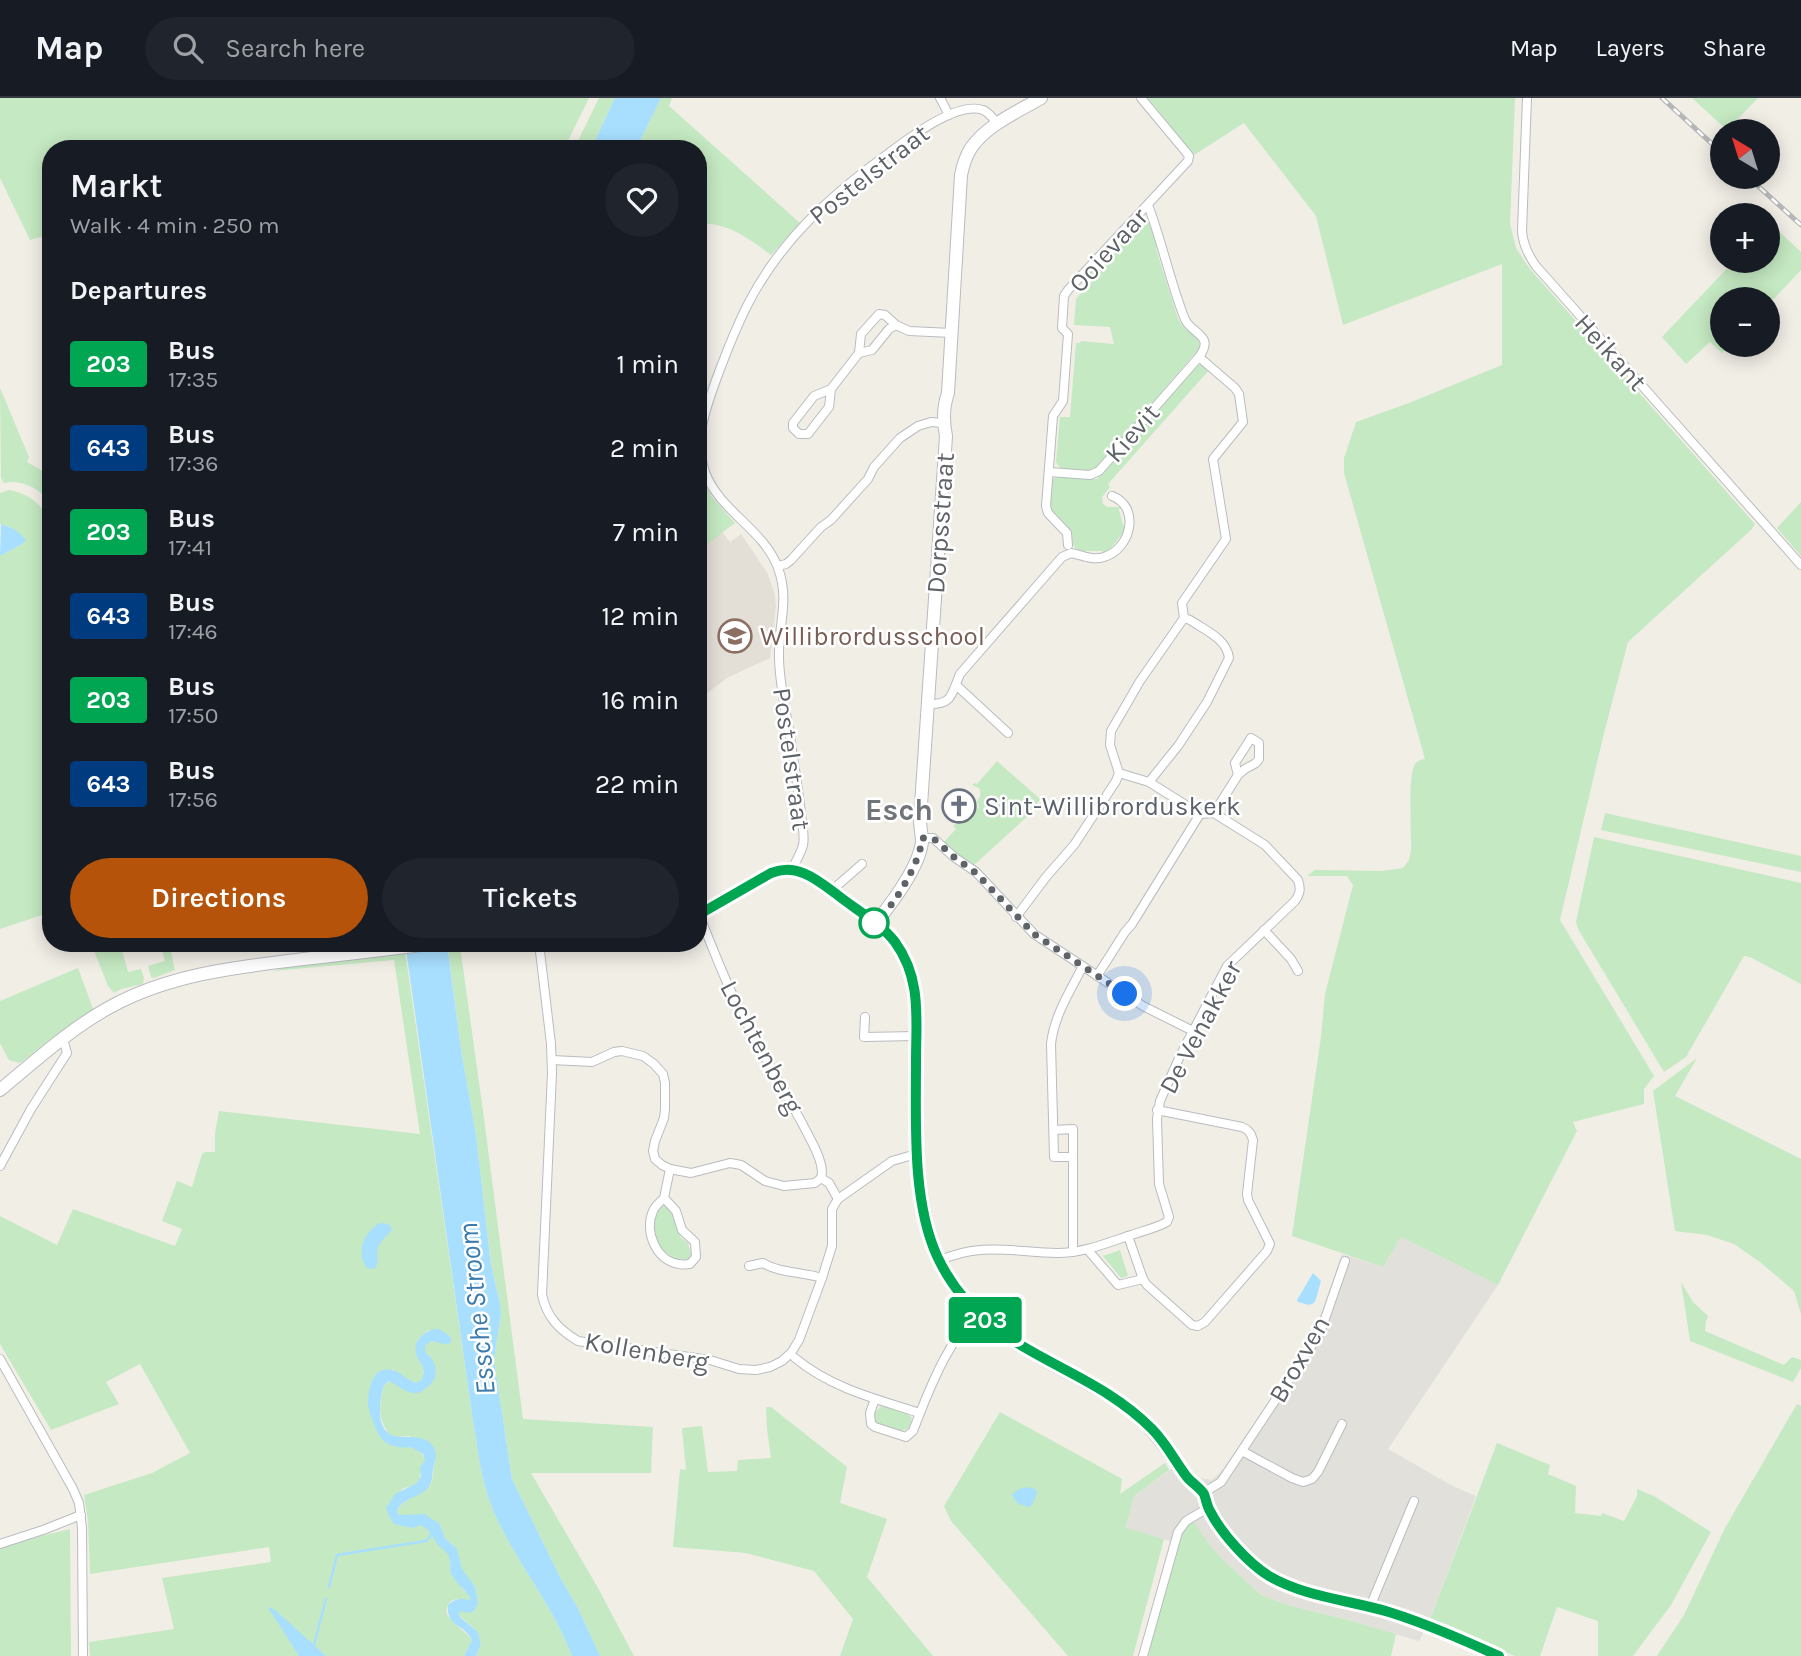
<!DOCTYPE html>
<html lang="en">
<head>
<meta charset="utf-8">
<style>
  :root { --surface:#171b24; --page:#20242c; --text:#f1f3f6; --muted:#9ea1a6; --line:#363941; --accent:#b45309 }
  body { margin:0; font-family:Karla,sans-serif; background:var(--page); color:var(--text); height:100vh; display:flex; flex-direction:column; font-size:26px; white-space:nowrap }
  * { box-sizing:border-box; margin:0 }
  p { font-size:23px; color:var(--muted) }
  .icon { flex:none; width:38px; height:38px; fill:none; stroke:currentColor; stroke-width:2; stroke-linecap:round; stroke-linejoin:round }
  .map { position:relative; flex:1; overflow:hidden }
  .side { position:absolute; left:42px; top:42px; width:665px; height:812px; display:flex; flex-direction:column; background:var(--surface); border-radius:28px; box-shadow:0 4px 18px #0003 }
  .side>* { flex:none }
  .badge { padding:0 14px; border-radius:5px; font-size:24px; line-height:46px }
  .needle { width:46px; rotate:322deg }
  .fabs { position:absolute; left:1710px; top:21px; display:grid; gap:14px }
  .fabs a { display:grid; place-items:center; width:70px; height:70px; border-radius:50%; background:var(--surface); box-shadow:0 4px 18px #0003; font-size:35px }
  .you { position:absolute; width:35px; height:35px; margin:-18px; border:5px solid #fff; border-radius:50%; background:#1a73e8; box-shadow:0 0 0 10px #1a73e833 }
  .map>.badge { position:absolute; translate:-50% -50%; box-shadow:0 0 0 4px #fff }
  h2 { padding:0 28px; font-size:26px; line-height:63px }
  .round { display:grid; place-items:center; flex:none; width:74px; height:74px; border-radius:37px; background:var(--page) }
  .summary { display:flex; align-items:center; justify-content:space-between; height:119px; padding:0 28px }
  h1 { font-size:33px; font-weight:600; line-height:52px }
  .button { display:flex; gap:14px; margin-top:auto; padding:14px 28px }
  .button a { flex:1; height:80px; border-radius:42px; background:var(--accent); color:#fff; font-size:28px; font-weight:600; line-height:80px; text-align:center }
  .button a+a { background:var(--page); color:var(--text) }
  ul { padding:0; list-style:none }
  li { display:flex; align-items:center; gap:21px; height:84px; padding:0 28px }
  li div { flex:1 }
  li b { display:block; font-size:26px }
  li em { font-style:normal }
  li .badge { min-width:77px; font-weight:700; text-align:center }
  header { display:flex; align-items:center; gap:42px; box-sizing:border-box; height:98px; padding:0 35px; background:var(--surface); border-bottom:2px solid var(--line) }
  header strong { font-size:33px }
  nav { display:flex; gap:38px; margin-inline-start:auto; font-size:24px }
  .search { width:490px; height:63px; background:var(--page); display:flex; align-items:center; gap:18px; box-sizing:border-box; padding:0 24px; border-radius:38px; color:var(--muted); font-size:26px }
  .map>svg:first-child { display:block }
</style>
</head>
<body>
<header>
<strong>Map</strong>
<div class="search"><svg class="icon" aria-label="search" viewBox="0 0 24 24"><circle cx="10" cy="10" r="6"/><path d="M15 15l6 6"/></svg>Search here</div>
<nav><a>Map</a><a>Layers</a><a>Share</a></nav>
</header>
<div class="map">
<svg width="1801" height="1558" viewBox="0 0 1801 1558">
  <rect width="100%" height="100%" fill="#f1eee6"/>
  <path fill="#e2e0db" d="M1401,1139L1498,1187L1388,1351L1451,1387L1476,1398L1430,1522L1419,1543L1348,1522L1287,1507L1261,1497L1222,1461L1209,1446L1178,1445L1126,1431L1134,1398L1179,1365L1192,1379L1212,1382L1224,1370L1315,1234L1342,1156L1383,1169Z"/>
  <path fill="#e3dfd7" d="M721,432L730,444L741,436L768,476L775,498L776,508L770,560L727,580L698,602V458L705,452L701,447Z"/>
  <g fill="#c5e9c2">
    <path d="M0,0H589L564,51H51V136L30,142L0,80Z"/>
    <path d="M599,0H615L591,51H574Z"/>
    <path d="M661,0H672L669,8L800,125L771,157C750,141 726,123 698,126V51H636Z"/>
    <path d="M1148,0H1515L1510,126L1516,150L1529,170L1755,426L1752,431L1628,544L1604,635L1560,822L1654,978L1644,991V1006L1573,1024L1577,1033L1498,1187L1401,1139L1383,1169L1292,1138L1321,939L1325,896L1353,787L1347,778H1307L1315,772L1382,773L1403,770L1409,762L1411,753C1412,736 1407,679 1415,666C1418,662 1420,662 1425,661L1344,375V360L1356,324L1409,305L1502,267V166L1343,227L1316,118L1244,25L1194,57Z"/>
    <path d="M1692,0H1758L1727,32Z"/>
    <path d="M1142,119L1150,121L1158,147L1156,151L1178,221C1183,232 1197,237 1201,248L1096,371L1090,374L1061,371L1056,364L1060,319H1070L1076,245H1080L1081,243L1114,246L1110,229L1074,227L1076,201L1092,183L1087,177Z"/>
    <path d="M1770,125L1801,154V172L1768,207V201H1722V247H1730L1722,255L1710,244L1686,266L1662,239L1734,163H1768V128Z"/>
    <path d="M1198,267H1203L1209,272L1108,386L1110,389L1102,399L1103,406L1107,409H1120L1119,412L1123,427L1126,428L1124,437H1121L1111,450V453L1104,456L1102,453H1086L1084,455C1067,447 1076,445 1070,432C1067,425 1055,417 1049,411L1053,381L1059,378L1097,381Z"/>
    <path d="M0,290L29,359L27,364L51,378V404C39,391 22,381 4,385L1,380Z"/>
    <path d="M698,374L712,399L735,425L698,453Z"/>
    <path d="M9,392C30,396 43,407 51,426V814L0,831V458L22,446L10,429L0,426V395Z"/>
    <path d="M1801,404V458L1777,430Z"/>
    <path d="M997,663L1040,701L1030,716L973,768L943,745L956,731L953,728L965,718L967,720L973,716V715L979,709L978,705L976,704C980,700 982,696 979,690L972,687L975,685L977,686Z"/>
    <path d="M1605,715L1801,758V774L1601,732Z"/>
    <path d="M1594,739L1801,785V886L1750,859L1744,858L1686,959L1664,974L1578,831L1576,824Z"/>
    <path d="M91,845H120L128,874L141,871L144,880L143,886L121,891L114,895L108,888Z"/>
    <path d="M160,845H169L175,872L154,880L151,879L148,868L165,863Z"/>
    <path d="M460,848L483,1013L523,1321L653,1329L651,1375H531L598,1490L634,1558H600L578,1510L561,1481L512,1381L494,1262L501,1215L500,1205L491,1167L476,1037L461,952L448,850Z"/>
    <path d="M405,853L472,1316C478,1352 481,1388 497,1421C519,1468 554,1509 572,1558H476L481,1546L478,1534L460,1518L459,1515L460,1513H465L478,1505L475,1489L464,1476L453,1447L445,1440L440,1426L415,1417H400L397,1414C400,1400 422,1400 431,1385C434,1379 433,1369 435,1362L410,1338C405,1338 398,1339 393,1338C388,1337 388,1335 386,1331C377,1316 380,1303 384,1287L390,1283L404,1291L420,1294L430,1258L425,1254V1248L430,1243L449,1245L448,1237L439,1231L427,1233L418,1242L416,1255L424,1269L422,1281L418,1285L410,1284L392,1271L369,1309L381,1340C395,1344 420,1347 426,1362C420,1370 422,1377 417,1386L402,1391L389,1418L421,1427L428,1431L437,1445L445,1452L450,1459L451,1476L464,1493L469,1496L471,1501L469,1503C462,1501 452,1499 448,1507C440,1522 467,1531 472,1543L464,1558H326L268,1508L299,1558H90L89,1544L174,1531L162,1480L271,1464L269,1449L90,1476L88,1423L84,1397L152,1375L190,1355L140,1266L106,1284L119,1306L51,1332L0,1246V1118L57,1147L73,1111L175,1148L182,1131L162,1123L177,1083L192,1089L202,1056L205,1054H215V1035L219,1013L420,1036L394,862L273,873L299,866Z"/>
    <path d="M78,870L93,911L48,943L23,963L20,965L9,962L0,945V903Z"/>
    <path d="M1697,960L1675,998L1801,1061V1216L1794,1193L1760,1164L1734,1146L1707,1137L1675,1133L1653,993Z"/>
    <path d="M663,1108C675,1110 677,1126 681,1136L680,1139L688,1145L690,1153L693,1155L690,1162C662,1165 639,1127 663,1108Z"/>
    <path d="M1120,1152L1128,1178L1121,1180L1103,1158Z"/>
    <path d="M1681,1184L1693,1204L1708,1218L1706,1223L1705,1233L1784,1267L1792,1259L1801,1262V1270L1793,1284L1690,1243Z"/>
    <path d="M1797,1306L1801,1308V1558H1657L1684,1517L1725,1430Z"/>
    <path d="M881,1308L905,1314L912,1320L909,1330L902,1333L877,1325L875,1323V1315Z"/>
    <path d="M766,1309H771L847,1369L840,1405L887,1421L867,1479L933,1558H840L853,1521L814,1473L746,1455L673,1449L680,1371L686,1372L682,1330L702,1328L708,1374L737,1373L738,1362L771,1360L767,1331Z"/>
    <path d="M1000,1314L1122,1381L1120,1396L1165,1365L1169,1372L1134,1398L1126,1430L1164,1441L1133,1558H1068L951,1423L944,1408Z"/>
    <path d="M1497,1345L1550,1367L1548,1376L1576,1388L1575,1415L1601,1418L1602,1415L1624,1423L1637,1398V1391L1654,1398L1711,1434L1671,1507L1633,1558H1598V1523L1557,1509L1540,1558H1515L1430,1522Z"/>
    <path d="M1192,1421L1209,1446L1222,1461L1261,1497L1287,1507L1348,1522L1396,1536L1391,1558H1148L1178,1445L1182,1434Z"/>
    <path d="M70,1431L71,1558H0V1444L41,1438Z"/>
  </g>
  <g fill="#a8dfff">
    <path d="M615,0H661L636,51H591Z"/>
    <path d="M1,426C11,429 19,433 26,442L22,446L0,458Z"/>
    <path d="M405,845H447L461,952L476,1037L491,1167L500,1205L501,1215L494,1262L512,1381L561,1481L578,1510L600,1558H572C554,1509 519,1468 497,1421C481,1388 478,1352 472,1316Z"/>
    <path d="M380,1125L389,1126L392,1132C384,1141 376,1146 377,1158C377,1170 379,1159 376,1170L368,1171C355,1156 363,1134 380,1125Z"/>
    <path d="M1313,1175L1321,1183L1316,1201L1314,1205L1309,1207L1298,1204L1297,1202Z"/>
    <path d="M434,1231H439L450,1238L451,1245L445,1246L431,1243L425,1248V1254C438,1264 441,1281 425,1291C421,1293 420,1295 415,1295C406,1295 397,1287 389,1283L384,1287C380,1300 375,1329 391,1337C402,1342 433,1332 436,1357C436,1362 433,1368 433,1373C432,1377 433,1380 431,1384C426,1401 400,1398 397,1414L400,1417L424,1416L440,1426L445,1440L457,1451L462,1471L475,1489L478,1505L474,1513L469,1515L461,1513L459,1515L460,1519L478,1534L481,1546L476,1558H464L472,1543C465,1525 446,1531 448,1507C455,1501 459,1500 469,1502L471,1501C467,1494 458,1487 453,1479C449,1474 451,1469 450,1462C448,1453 441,1451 436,1444C431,1437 430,1432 421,1427L412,1430L394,1426L389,1418L386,1410L395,1396L417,1385L421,1378L420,1370L425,1362L423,1356L411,1349C402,1351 387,1348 381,1340C377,1335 367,1310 368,1304C368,1294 372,1274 383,1272C397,1268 405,1283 417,1285L422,1281C426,1266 421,1269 417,1258C411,1245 423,1234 434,1231Z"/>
    <path d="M1026,1389L1035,1391L1037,1395L1032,1407L1028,1409L1017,1405L1012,1397L1017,1392Z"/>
    <path d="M267,1508L275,1512L326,1558H299Z"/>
  </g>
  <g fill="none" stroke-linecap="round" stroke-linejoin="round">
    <g stroke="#a8dfff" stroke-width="2.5">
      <path d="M329,1489L337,1457L426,1443L432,1436"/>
      <path d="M314,1547L326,1501"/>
    </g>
    <defs>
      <g id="street">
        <path d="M940,0L949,17"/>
        <path d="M1527,0L1522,133C1523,147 1528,157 1536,168L1801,467"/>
        <path d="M859,255L861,236L879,216L885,217L896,227"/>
        <path d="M831,291L829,309L808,336H799L793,330V325L814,298L831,291L859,255L872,252L889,231L896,227L909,233L952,235"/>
        <path d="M1049,374L1090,377L1099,373L1199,259C1216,236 1190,237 1184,219C1170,183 1162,144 1148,107"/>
        <path d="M1068,447L1067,435L1048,415L1046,408L1053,318L1063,303L1068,236L1062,230L1064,198L1068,192L1188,63L1189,58L1186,54L1141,0"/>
        <path d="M778,468L786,466L791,462L821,429L831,422L868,381L874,369L900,340L918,328L931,324L943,325"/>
        <path d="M956,587L1008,635"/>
        <path d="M927,606C953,607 951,597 960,576L1062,459L1071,455C1083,457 1092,463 1104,459C1131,451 1141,409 1112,398"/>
        <path d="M1149,684L1178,648L1207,604L1229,560C1227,541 1205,532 1190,522L1184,520"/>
        <path d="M1214,715L1238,677L1245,671L1256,665L1259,661V645L1251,640L1235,665L1238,677"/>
        <path d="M922,740H933L954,759L976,774L1034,836L1143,908L1193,933"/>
        <path d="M792,771C796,763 801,755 803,747C805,738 802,725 801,716C798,688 793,660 789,632C785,608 779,583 779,558C778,527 790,502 778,470C764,431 719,413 705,374C694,341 705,313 716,282C726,255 736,229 749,204C781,142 833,95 889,55C909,40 957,3 983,12C989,14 993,21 998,26"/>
        <path d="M831,793L862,766"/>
        <path d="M699,817C713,850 725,884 742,916C761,953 782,989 802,1025C809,1039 826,1066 821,1080"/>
        <path d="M1016,819L1046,779L1074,747L1116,683L1119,675L1110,647L1111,633L1140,583L1184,520L1182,505L1226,441L1213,361L1243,324L1239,296L1235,290L1199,259"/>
        <path d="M1264,832L1291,861L1298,873"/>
        <path d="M539,845L551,946L552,975L542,1197C547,1219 558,1231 578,1243L710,1262L739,1271L756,1272L770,1269L782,1263L791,1255L799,1242L822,1180L832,1148V1111L838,1101L892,1063L916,1056"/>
        <path d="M1097,878L1125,834L1132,826L1200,716"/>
        <path d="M865,919L864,939L916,938"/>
        <path d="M552,962L592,964L614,954L622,953L643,958L654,966L663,976L665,985V1011L664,1020L655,1043L653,1053L655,1061L662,1067L670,1071L691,1075L730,1065L741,1067L765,1083L784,1088L815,1085L821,1080"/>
        <path d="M1054,1032L1073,1031V1154"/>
        <path d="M1073,1059H1054L1051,946C1054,918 1070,893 1083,868"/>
        <path d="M0,1068L31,1011L67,955L63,941"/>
        <path d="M821,1080L829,1085L838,1101"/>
        <path d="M664,1100C660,1104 655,1108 653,1113C644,1133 656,1163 679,1166C683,1167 687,1166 690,1166L696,1159L695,1144L682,1132L676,1113L664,1100L670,1071"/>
        <path d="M1128,1138L1143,1181L1147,1187L1192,1227L1198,1228L1205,1224L1267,1153L1270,1146L1248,1102L1247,1096L1253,1042C1251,1035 1249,1032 1242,1029L1157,1012"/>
        <path d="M1087,1151L1118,1187L1143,1181"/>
        <path d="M939,1163C979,1144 1015,1154 1057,1155C1083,1155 1107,1145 1131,1137C1143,1133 1156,1130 1167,1124L1169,1119L1159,1086L1157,1021L1160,1003L1180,958L1227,868L1295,803C1300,796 1301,791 1298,782L1265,747L1214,715L1200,716L1149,684L1119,675"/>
        <path d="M749,1168L763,1165C779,1175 803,1174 822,1180"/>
        <path d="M795,1260C831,1290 876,1301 920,1315C934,1280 950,1242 977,1215"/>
        <path d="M0,1261L73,1391L79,1405L82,1430L83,1558"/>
        <path d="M875,1301L870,1315L871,1326L875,1329L906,1339L913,1333L920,1315"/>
        <path d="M1242,1353L1292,1380L1303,1384L1312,1381L1318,1374L1342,1326"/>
        <path d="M1203,1395L1221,1384L1320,1235L1345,1163"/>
        <path d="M0,1446L43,1432L81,1417"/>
        <path d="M1370,1509L1414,1403"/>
        <path d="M1143,1558L1178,1434L1186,1423L1208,1410"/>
      </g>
      <g id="secondary">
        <path d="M698,817L771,775C777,773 784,770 792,771C811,774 884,829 896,846C908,862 914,880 916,900C916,941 916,982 916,1022C917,1104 927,1184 1000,1235C1028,1254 1058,1269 1087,1285C1101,1293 1116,1300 1128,1310C1155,1331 1169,1356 1190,1382C1194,1387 1201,1391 1204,1397C1206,1402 1207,1408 1209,1412C1218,1429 1242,1459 1256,1470C1294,1499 1347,1501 1391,1515C1429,1526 1463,1543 1499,1558"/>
        <path d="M875,826C891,806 919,770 922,744C922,737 920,729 920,722L946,338C943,323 943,309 948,295L961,77C963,67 966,58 971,50C987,27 1017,14 1041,0"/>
        <path d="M0,992C35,963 70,931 110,909C170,876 237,869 304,861C348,856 392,851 436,845"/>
      </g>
    </defs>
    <use href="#street" stroke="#b9bcc0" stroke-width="10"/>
    <use href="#secondary" stroke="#b8bbc0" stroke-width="14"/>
    <use href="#street" stroke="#fff" stroke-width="8"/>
    <use href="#secondary" stroke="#fff" stroke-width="12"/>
    <defs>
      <g id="rail">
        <path d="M1662,0L1722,55"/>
        <path d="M1748,79L1801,127"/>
      </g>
    </defs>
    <use href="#rail" stroke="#b5b6b7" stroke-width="5"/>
    <use href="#rail" stroke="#fff" stroke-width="2.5" stroke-dasharray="8" stroke-linecap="butt"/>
  </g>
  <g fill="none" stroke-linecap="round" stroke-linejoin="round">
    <defs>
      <path id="line" d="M698,817L771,775C796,765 815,780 835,795C853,810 881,825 895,844C922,881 916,921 916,964C916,1025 912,1103 937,1158C984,1259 1083,1261 1152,1331C1166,1345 1175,1363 1187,1379C1192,1385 1200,1390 1204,1396C1206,1401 1207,1408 1210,1413C1221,1435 1248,1465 1269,1478C1305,1499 1349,1502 1389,1514C1427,1526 1463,1542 1499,1558"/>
    </defs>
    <use href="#line" stroke="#fff" stroke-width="16"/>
    <use href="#line" stroke="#00a651" stroke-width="10"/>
    <path stroke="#5e6367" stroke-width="7" stroke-dasharray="0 12.6" d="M874,825C892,812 921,764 922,740H933L954,759L976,775L1034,836L1125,896"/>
  </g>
  <defs>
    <symbol id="school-ring" viewBox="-11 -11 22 22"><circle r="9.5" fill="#fff" stroke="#8d6e63" stroke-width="1.5"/><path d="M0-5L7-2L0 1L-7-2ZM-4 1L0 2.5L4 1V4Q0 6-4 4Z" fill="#8d6e63"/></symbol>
    <symbol id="church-ring" viewBox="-11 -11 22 22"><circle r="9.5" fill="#fff" stroke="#6b7280" stroke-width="1.5"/><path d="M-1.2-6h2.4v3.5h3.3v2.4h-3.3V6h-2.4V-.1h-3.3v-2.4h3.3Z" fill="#6b7280"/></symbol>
  </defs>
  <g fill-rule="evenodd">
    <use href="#school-ring" x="716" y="519" width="38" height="38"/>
    <use href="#church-ring" x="940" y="689" width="38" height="38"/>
  </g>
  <circle fill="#fff" stroke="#00a651" stroke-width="3.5" cx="874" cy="825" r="14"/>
  <g text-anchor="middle" stroke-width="5" stroke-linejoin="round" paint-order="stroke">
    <g font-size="26" fill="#5e6367" stroke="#fff">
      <text transform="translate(869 76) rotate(-38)" y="9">Postelstraat</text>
      <text transform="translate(1108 152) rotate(-48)" y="9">Ooievaar</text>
      <text transform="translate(1611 254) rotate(48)" y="9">Heikant</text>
      <text transform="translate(1132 335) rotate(-49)" y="9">Kievit</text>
      <text transform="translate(940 425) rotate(-86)" y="9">Dorpsstraat</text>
      <text transform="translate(792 661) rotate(82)" y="9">Postelstraat</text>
      <text transform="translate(1200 929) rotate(-62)" y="9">De Venakker</text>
      <text transform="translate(762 949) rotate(62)" y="9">Lochtenberg</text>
      <text transform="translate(647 1253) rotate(10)" y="9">Kollenberg</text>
      <text transform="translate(1299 1261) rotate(-60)" y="9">Broxven</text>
    </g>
    <g font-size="26" fill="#785e54" stroke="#fff" text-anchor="start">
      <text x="760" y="547">Willibrordusschool</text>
    </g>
    <g font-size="26" fill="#5b616d" stroke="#fff" text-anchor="start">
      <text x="984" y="717">Sint-Willibrorduskerk</text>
    </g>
    <g font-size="28" font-style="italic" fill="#3c7bad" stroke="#fff">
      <text transform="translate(476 1211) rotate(-96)" y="10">Essche Stroom</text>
    </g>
    <g font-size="30" font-weight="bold" fill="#6f7579" stroke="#fff">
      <text x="899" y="722">Esch</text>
    </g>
  </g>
</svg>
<div class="fabs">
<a><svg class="needle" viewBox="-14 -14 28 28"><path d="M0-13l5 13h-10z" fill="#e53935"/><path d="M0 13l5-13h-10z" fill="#9ea1a6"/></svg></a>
<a>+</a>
<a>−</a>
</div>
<div class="you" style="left:1125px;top:896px"></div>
<b class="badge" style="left:985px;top:1222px;background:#00a651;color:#fff">203</b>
<section class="side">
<div class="summary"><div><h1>Markt</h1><p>Walk · 4 min · 250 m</p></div><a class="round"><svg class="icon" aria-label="heart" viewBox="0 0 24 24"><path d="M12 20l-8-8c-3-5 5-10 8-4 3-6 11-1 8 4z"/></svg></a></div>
<h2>Departures</h2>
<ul>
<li><span class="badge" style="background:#00a651;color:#fff">203</span><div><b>Bus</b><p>17:35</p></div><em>1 min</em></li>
<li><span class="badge" style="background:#003b80;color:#fff">643</span><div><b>Bus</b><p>17:36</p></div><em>2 min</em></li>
<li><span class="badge" style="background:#00a651;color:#fff">203</span><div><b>Bus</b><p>17:41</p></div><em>7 min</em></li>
<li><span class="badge" style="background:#003b80;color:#fff">643</span><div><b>Bus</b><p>17:46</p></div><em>12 min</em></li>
<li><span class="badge" style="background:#00a651;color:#fff">203</span><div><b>Bus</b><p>17:50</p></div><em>16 min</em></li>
<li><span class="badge" style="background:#003b80;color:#fff">643</span><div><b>Bus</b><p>17:56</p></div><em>22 min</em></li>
</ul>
<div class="button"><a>Directions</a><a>Tickets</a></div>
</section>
</div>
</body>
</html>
